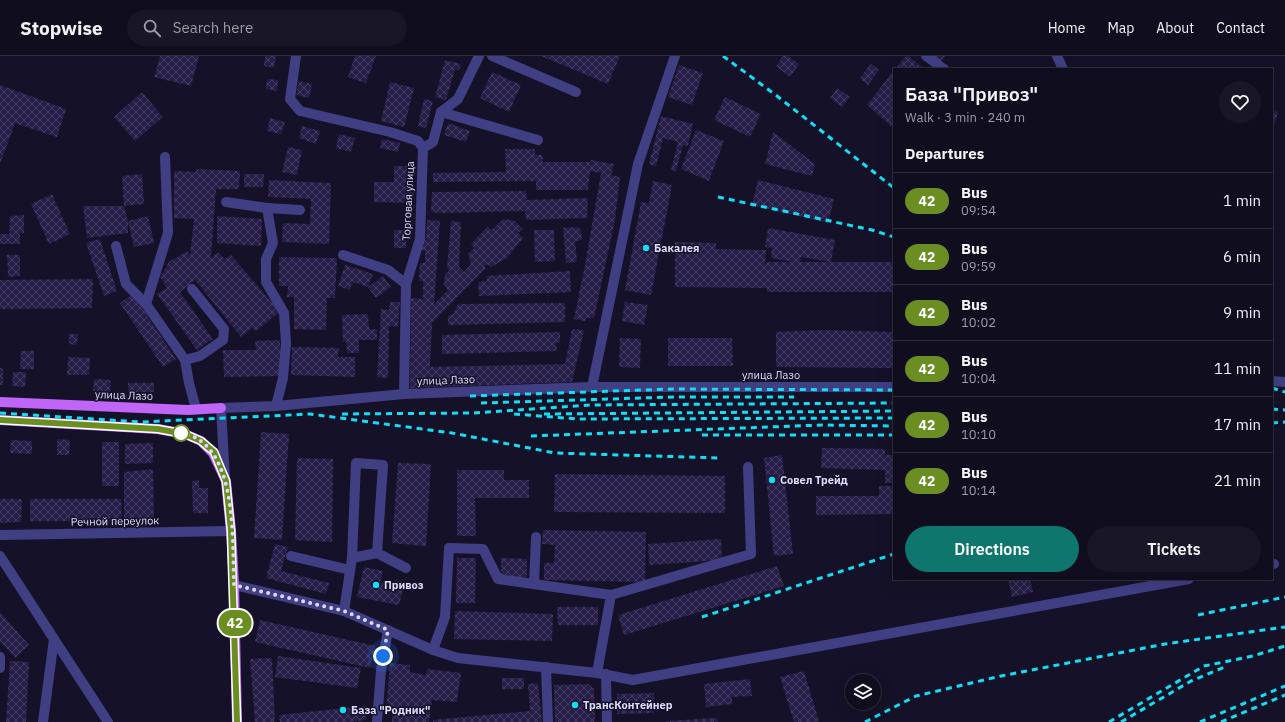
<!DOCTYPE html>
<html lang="en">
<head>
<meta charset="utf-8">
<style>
  :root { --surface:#100d1e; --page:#191627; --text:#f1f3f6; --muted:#9c9ca4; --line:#302d3c; --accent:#0f766e }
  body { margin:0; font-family:"IBM Plex Sans",sans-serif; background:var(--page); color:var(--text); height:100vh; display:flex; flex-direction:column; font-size:15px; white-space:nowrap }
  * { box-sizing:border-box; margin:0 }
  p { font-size:13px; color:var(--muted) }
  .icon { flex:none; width:22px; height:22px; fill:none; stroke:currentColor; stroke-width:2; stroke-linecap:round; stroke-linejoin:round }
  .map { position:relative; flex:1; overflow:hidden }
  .sheet { position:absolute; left:893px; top:12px; width:380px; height:512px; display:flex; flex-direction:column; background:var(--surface); border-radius:0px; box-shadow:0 4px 16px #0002,0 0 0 1px var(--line) }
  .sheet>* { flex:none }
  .badge { padding:0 8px; border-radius:13px; font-size:14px; line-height:26px }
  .controls { position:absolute; left:845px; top:618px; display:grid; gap:8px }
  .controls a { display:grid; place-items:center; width:36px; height:36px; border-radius:50%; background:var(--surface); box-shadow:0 4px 16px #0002,0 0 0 1px var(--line); font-size:20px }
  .you { position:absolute; width:20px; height:20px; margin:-10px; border:3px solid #fff; border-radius:50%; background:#1a73e8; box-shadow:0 0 0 6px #1a73e833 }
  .map>.badge { position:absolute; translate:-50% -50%; box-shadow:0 0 0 2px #fff }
  h2 { padding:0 12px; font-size:15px; line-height:36px }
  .round { display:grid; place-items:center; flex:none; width:42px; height:42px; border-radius:21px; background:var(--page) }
  .headline { display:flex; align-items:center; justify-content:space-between; height:68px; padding:0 12px }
  h1 { font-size:19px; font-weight:600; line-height:30px }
  .action { display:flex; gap:8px; margin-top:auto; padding:8px 12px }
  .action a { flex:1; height:46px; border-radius:24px; background:var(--accent); color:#fff; font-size:16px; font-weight:600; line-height:46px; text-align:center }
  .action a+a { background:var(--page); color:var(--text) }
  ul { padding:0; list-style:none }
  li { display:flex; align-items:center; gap:12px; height:56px; padding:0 12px; border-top:1px solid var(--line) }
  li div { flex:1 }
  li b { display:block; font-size:15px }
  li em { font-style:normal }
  li .badge { min-width:44px; font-weight:700; text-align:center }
  header { display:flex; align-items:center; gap:24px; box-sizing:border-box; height:56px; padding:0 20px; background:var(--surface); border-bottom:1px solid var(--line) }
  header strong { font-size:19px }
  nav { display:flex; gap:22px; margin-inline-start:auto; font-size:14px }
  .search { width:280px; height:36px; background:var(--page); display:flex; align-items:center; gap:10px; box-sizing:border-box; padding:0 14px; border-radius:22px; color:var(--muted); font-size:15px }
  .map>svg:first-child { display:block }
</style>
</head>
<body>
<header>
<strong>Stopwise</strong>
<div class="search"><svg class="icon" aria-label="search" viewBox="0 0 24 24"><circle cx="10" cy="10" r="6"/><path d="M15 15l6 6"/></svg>Search here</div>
<nav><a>Home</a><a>Map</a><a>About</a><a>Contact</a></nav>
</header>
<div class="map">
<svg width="1285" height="666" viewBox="0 0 1285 666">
  <defs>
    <pattern id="building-cross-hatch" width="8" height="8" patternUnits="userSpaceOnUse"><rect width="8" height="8" fill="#261e48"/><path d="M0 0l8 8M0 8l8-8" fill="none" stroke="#453e63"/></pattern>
  </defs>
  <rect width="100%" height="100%" fill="#151128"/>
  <g fill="url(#building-cross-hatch)">
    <path d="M160,0H199L191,30L154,21Z"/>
    <path d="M265,0H276L274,12L264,10Z"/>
    <path d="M355,0H376L366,27L348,21Z"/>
    <path d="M541,0H620L608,28Z"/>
    <path d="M783,0H788L799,8L790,21L776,10Z"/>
    <path d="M906,0H908L922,11L920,13H895Z"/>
    <path d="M930,0H944L945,1L939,8Z"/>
    <path d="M445,4L461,8L459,14L455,13L446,44L435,41Z"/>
    <path d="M871,8L879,14L868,29L860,22Z"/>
    <path d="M679,9L703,17L692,49L668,41Z"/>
    <path d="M894,14V66L891,70L867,49Z"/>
    <path d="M492,16L521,29L509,56L480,42Z"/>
    <path d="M267,23L278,24L277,35L266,33Z"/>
    <path d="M299,25L312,28L309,42L296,39Z"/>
    <path d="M390,26L414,32L404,71L381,65Z"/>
    <path d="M0,29L66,53L57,81L15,67L0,108Z"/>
    <path d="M837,32L850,41L842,51L830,42Z"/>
    <path d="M142,36L163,61L135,85L114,61Z"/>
    <path d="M725,41L761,58L750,81L714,64Z"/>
    <path d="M424,43L433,45L426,72L418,70Z"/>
    <path d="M1272,54L1278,56L1272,74Z"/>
    <path d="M661,60L693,68L688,90L683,89L676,115L671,114L678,86L663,82L656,110L649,108Z"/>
    <path d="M270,62L285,66L281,78L267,75Z"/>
    <path d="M448,67L470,75L466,86L444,79Z"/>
    <path d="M302,70L320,75L316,88L299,82Z"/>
    <path d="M696,74L724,85L709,125L681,113Z"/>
    <path d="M773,76L815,108L812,120L765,108Z"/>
    <path d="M339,78L355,82L351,96L336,92Z"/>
    <path d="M382,83L400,87L398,96L380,92Z"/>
    <path d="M288,91L302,94L297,119L282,116Z"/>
    <path d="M505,93H535V99H543V106H590V110L591,104L614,108L611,119L620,121L615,164L594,262H586L585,265L574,263L585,209L601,117L590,115L588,134H536V125L433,126V117L506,116Z"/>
    <path d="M394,110H414V140H405V147L374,146V126H394Z"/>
    <path d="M196,113L240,115L239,133H216L211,202L218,196L225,203L231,199L280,256L256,275L252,272L241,281L195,224L180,236L213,283L197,294L157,238L167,232L160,221L169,206L187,195L190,199L194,163L174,162V115L196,116Z"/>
    <path d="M142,118L144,148L124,150L122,120Z"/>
    <path d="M244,118H264L263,131H244Z"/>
    <path d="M269,124L331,127L329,188L282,186L283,167L310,168L311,143L268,141Z"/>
    <path d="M758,124L834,143L828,167L752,149Z"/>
    <path d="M653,125L672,129L651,239L625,234L641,146L649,147Z"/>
    <path d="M526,135L527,144L588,142L587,162L526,164L525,155L440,157L431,156L432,136Z"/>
    <path d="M52,138L70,178L49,188L31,148Z"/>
    <path d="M83,150H124L128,165V177L87,182Z"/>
    <path d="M24,159V177L20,178V188H0V178H9L10,160Z"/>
    <path d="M148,160L154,187L134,191L128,165Z"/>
    <path d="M217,160L262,163L261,190L217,187Z"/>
    <path d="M503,163L515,165L523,173L518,177L523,182L507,202L491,211L487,208L484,211L486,212L432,267L430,311L565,308L572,273L584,274L572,326L410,332L411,242L423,243V225H419L420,207H425V195L421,194L423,183L426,184L427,164L440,165L434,248L448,234L444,229L445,219L449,215L447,212L451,165L461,166L459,211L464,216L471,208L468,198L474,192L471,188L488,170L491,174Z"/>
    <path d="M578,171L581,174L582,184L575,185L577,206L566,207L563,172Z"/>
    <path d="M768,172L835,184L831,206L801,201L800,207L771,202L772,192L765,191Z"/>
    <path d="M394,174H407L406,192H394Z"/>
    <path d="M534,174H554L555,205L535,206Z"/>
    <path d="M100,183L117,235L104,240L86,187Z"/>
    <path d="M675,186L716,187V193L766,194L765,209L767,206H894V236H767V232L675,231Z"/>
    <path d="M7,199H20V220L8,221Z"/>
    <path d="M279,201L337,202L335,242H327L326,274L294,273V241H287L288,230H279Z"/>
    <path d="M345,209L373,218L368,231L383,220L391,231L376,242L368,231L353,226L350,234L338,230Z"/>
    <path d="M570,215L571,236L479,240L478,226L487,225V220Z"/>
    <path d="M93,223L92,252L0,253V224Z"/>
    <path d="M133,238L176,303L163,311L120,247Z"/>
    <path d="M390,246H400L398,271L389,270L388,322L377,321L381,253L389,254Z"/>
    <path d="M625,246L648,249L644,269L622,265Z"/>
    <path d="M565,247V266L448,269V260L453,258L458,248Z"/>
    <path d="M368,258L369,273H377V284H359V297H347L346,285L343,286L342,259Z"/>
    <path d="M822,274L894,276V312L776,311V276Z"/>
    <path d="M560,276V286L556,287L557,295L442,298V279Z"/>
    <path d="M69,278H78L77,289L69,288Z"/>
    <path d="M620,282L641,283L640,312L619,311Z"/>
    <path d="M668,282H732L733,310H668Z"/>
    <path d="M280,284V320L224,321L223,294H256L255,285Z"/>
    <path d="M292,291L339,292L338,301H355V321L291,319Z"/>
    <path d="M21,295H34V313H20Z"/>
    <path d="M68,301L90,302L89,319H67Z"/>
    <rect x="0" y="312" width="3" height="17"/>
    <path d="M13,316H26L25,331L12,330Z"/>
    <path d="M94,323L111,324L110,336L93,335Z"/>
    <rect x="128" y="327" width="26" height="9"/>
    <path d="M261,376L289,378L282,484L254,482Z"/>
    <path d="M57,383L70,384L69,399H57Z"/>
    <path d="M11,384L32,385V398L10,397Z"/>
    <rect x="102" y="386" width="17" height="44"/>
    <path d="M153,387V407L125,408V388Z"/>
    <path d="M822,392L885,393V399H894V427H885V414L821,412Z"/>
    <path d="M782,399L793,498L774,500L764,402Z"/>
    <path d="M297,402L333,403L332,486L295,484Z"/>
    <path d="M398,407L431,408L426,490L392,487Z"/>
    <path d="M153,413L154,464H124V416Z"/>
    <path d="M457,414H504V424H529V442H475L476,480H457Z"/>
    <path d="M555,418L725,420V457L554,456Z"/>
    <path d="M199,424V432H208V457H193L192,425Z"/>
    <path d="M879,430H894V458L816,459V440H879Z"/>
    <path d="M0,443H22L21,466L0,467Z"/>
    <path d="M30,443H121L122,465H30Z"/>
    <path d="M543,474L646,476L645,526L544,524V507H554L555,489L542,488Z"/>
    <path d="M721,483L722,504L649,509L648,488Z"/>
    <path d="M275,488L288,491L281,515L329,527L326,538L266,522Z"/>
    <path d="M457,502H476L475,547H456Z"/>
    <path d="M501,502L527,503V521H501Z"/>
    <path d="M777,510L784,530L624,579L618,559Z"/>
    <path d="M364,511L383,515L380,526L404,531L399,549L357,541Z"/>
    <path d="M1008,523H1030L1033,536L1012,541Z"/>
    <path d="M557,551H598V569H558Z"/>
    <path d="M455,555L553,558L552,585L454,583Z"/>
    <path d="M0,556L29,589L15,602L0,585Z"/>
    <path d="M260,564L375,590L370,612L255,586Z"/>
    <path d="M278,600L361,612L357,632L275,621Z"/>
    <path d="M272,602L275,666H255L250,603Z"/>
    <path d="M10,605L29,606L26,666H6Z"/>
    <path d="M390,607L410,609V616L426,619L427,613L461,617L457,646L432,644L429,666H392V657L386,656Z"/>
    <path d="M804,615L819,665L814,666H794L780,621Z"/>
    <rect x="502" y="622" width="22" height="11"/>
    <path d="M750,623L752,640L732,641V648L706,651L704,628Z"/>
    <path d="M538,627L542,666H433V664L530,655L528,628Z"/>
    <path d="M588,628L594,633L595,666H555L554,629Z"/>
    <path d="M654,637V657L617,658V638Z"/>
    <path d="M365,650L366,664L350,666H280L279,659Z"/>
    <path d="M717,662L718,666H666V665Z"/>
  </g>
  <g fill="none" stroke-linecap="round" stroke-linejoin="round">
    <g stroke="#403f84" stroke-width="10">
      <path d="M296,0L290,43L300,55L390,76L418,85L423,92L420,183L406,228L404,338"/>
      <path d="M492,0L576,36"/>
      <path d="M926,0L944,13"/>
      <path d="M1057,0L1063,13"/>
      <path d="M441,56L538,84"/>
      <path d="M423,92L433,86L441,56L458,43L479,0"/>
      <path d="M226,146L267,152L273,187L266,203V226L284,257L286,287L283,322L276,350"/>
      <path d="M267,152L300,154"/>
      <path d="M116,190L126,228L146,248L185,304L189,327L196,353"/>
      <path d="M343,199L388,214L406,228"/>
      <path d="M146,248L168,177L165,101"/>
      <path d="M185,304L200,300L223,284L224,273L192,233"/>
      <path d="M1272,325L1285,326"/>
      <path d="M592,331L638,108L675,0"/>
      <path d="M225,423L221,352L276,350L404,338L592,331H894"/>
      <path d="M0,479L231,475"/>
      <path d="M377,497L406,512"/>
      <path d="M0,500L108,666"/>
      <path d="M291,500L350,514"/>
      <path d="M1272,508H1274"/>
      <path d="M534,528L536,481"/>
      <path d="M234,529L344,555L433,594L458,602L597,617L633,624L1189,523"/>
      <path d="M611,539L751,498L748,411"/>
      <path d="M344,555L352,502L356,407L383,409L377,497L352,502"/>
      <path d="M433,594L445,561L449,492L483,493L498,523L611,539L597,617"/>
      <path d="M0,601V612"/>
      <path d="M546,611L548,666"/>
      <path d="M606,618L607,666"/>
      <path d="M43,666L54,583"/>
      <path d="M377,666L381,614L388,574"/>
    </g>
    <g stroke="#bf66f8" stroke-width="10">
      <path d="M0,346L188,354L221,352"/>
      <path d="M0,364L158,373L185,378L201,385L213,397L226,425L231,475L234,529L237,666"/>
    </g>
    <g stroke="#0fe0f3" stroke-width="3" stroke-dasharray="6 5" stroke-linecap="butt">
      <path d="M723,0L777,40L894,132"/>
      <path d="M718,141L872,174L894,181"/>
      <path d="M1272,332L1285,336"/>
      <path d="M470,340L673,333L894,334"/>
      <path d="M481,347L673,341H794"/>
      <path d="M1272,353L1285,354"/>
      <path d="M0,357L141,366L310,358L452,377L555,397L721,402"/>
      <path d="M342,358L474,357L590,349L894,347"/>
      <path d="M514,358L577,363L894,362"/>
      <path d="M544,358L894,355"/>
      <path d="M1272,367L1285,366"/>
      <path d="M702,379H894"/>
      <path d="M531,380L822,369L894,370"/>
      <path d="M1198,559L1285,541"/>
      <path d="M702,561L894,498"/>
      <path d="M865,666L916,640L1001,620L1165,588L1285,571"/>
      <path d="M1109,666L1204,610L1253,600L1285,590"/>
      <path d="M1121,666L1191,625L1227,610"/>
      <path d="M1200,666L1285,630"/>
      <path d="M1221,666L1285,639"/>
    </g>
  </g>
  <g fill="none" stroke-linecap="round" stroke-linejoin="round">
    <defs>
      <path id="line" d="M0,364L158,373L185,378L201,385L214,396L226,425L231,475L237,666"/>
    </defs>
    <use href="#line" stroke="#fff" stroke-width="9"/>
    <use href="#line" stroke="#6b8e23" stroke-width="6"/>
    <path stroke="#dddafd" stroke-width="4" stroke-dasharray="0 7.2" d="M181,377C239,386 232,486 234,529L344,555L388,574L383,600"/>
  </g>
  <g fill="#0fe0f3" stroke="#151128" stroke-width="1.5">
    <circle cx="646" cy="192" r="4"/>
    <circle cx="772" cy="424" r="4"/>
    <circle cx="376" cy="529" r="4"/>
    <circle cx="575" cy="649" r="4"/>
    <circle cx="343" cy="654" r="4"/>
  </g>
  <circle fill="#fff" stroke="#6b8e23" stroke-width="2" cx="181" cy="377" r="8"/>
  <g text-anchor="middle" stroke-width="3" stroke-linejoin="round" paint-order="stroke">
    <g font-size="11" fill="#dddafd" stroke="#151128">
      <text transform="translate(408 145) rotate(-87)" y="4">Торговая улица</text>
      <text x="771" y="323">улица Лазо</text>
      <text transform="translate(446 324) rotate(-2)" y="4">улица Лазо</text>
      <text transform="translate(124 339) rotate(2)" y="4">улица Лазо</text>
      <text transform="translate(115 465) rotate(-1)" y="4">Речной переулок</text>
    </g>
    <g font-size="11" font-weight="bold" fill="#dddafd" stroke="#151128" text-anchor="start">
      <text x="654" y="196">Бакалея</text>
      <text x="780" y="428">Совел Трейд</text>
      <text x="384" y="533">Привоз</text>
      <text x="583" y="653">ТрансКонтейнер</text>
      <text x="351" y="658">База "Родник"</text>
    </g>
  </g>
</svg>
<div class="controls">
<a><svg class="icon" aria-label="layers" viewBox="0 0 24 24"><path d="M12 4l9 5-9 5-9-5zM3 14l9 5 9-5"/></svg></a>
</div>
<div class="you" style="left:383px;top:600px"></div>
<b class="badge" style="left:235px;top:567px;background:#6b8e23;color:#fff">42</b>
<section class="sheet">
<div class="headline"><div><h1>База &quot;Привоз&quot;</h1><p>Walk · 3 min · 240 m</p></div><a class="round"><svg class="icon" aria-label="heart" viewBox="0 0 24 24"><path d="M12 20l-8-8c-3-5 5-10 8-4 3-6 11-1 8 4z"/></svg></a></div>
<h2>Departures</h2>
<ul>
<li><span class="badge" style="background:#6b8e23;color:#fff">42</span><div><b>Bus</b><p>09:54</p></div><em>1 min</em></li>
<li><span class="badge" style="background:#6b8e23;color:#fff">42</span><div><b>Bus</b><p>09:59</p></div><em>6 min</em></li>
<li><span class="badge" style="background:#6b8e23;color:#fff">42</span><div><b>Bus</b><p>10:02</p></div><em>9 min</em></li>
<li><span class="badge" style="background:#6b8e23;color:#fff">42</span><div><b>Bus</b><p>10:04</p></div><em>11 min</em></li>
<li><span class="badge" style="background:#6b8e23;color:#fff">42</span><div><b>Bus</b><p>10:10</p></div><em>17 min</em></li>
<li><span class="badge" style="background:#6b8e23;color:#fff">42</span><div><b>Bus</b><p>10:14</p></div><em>21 min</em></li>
</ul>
<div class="action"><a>Directions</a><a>Tickets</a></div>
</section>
</div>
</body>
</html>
